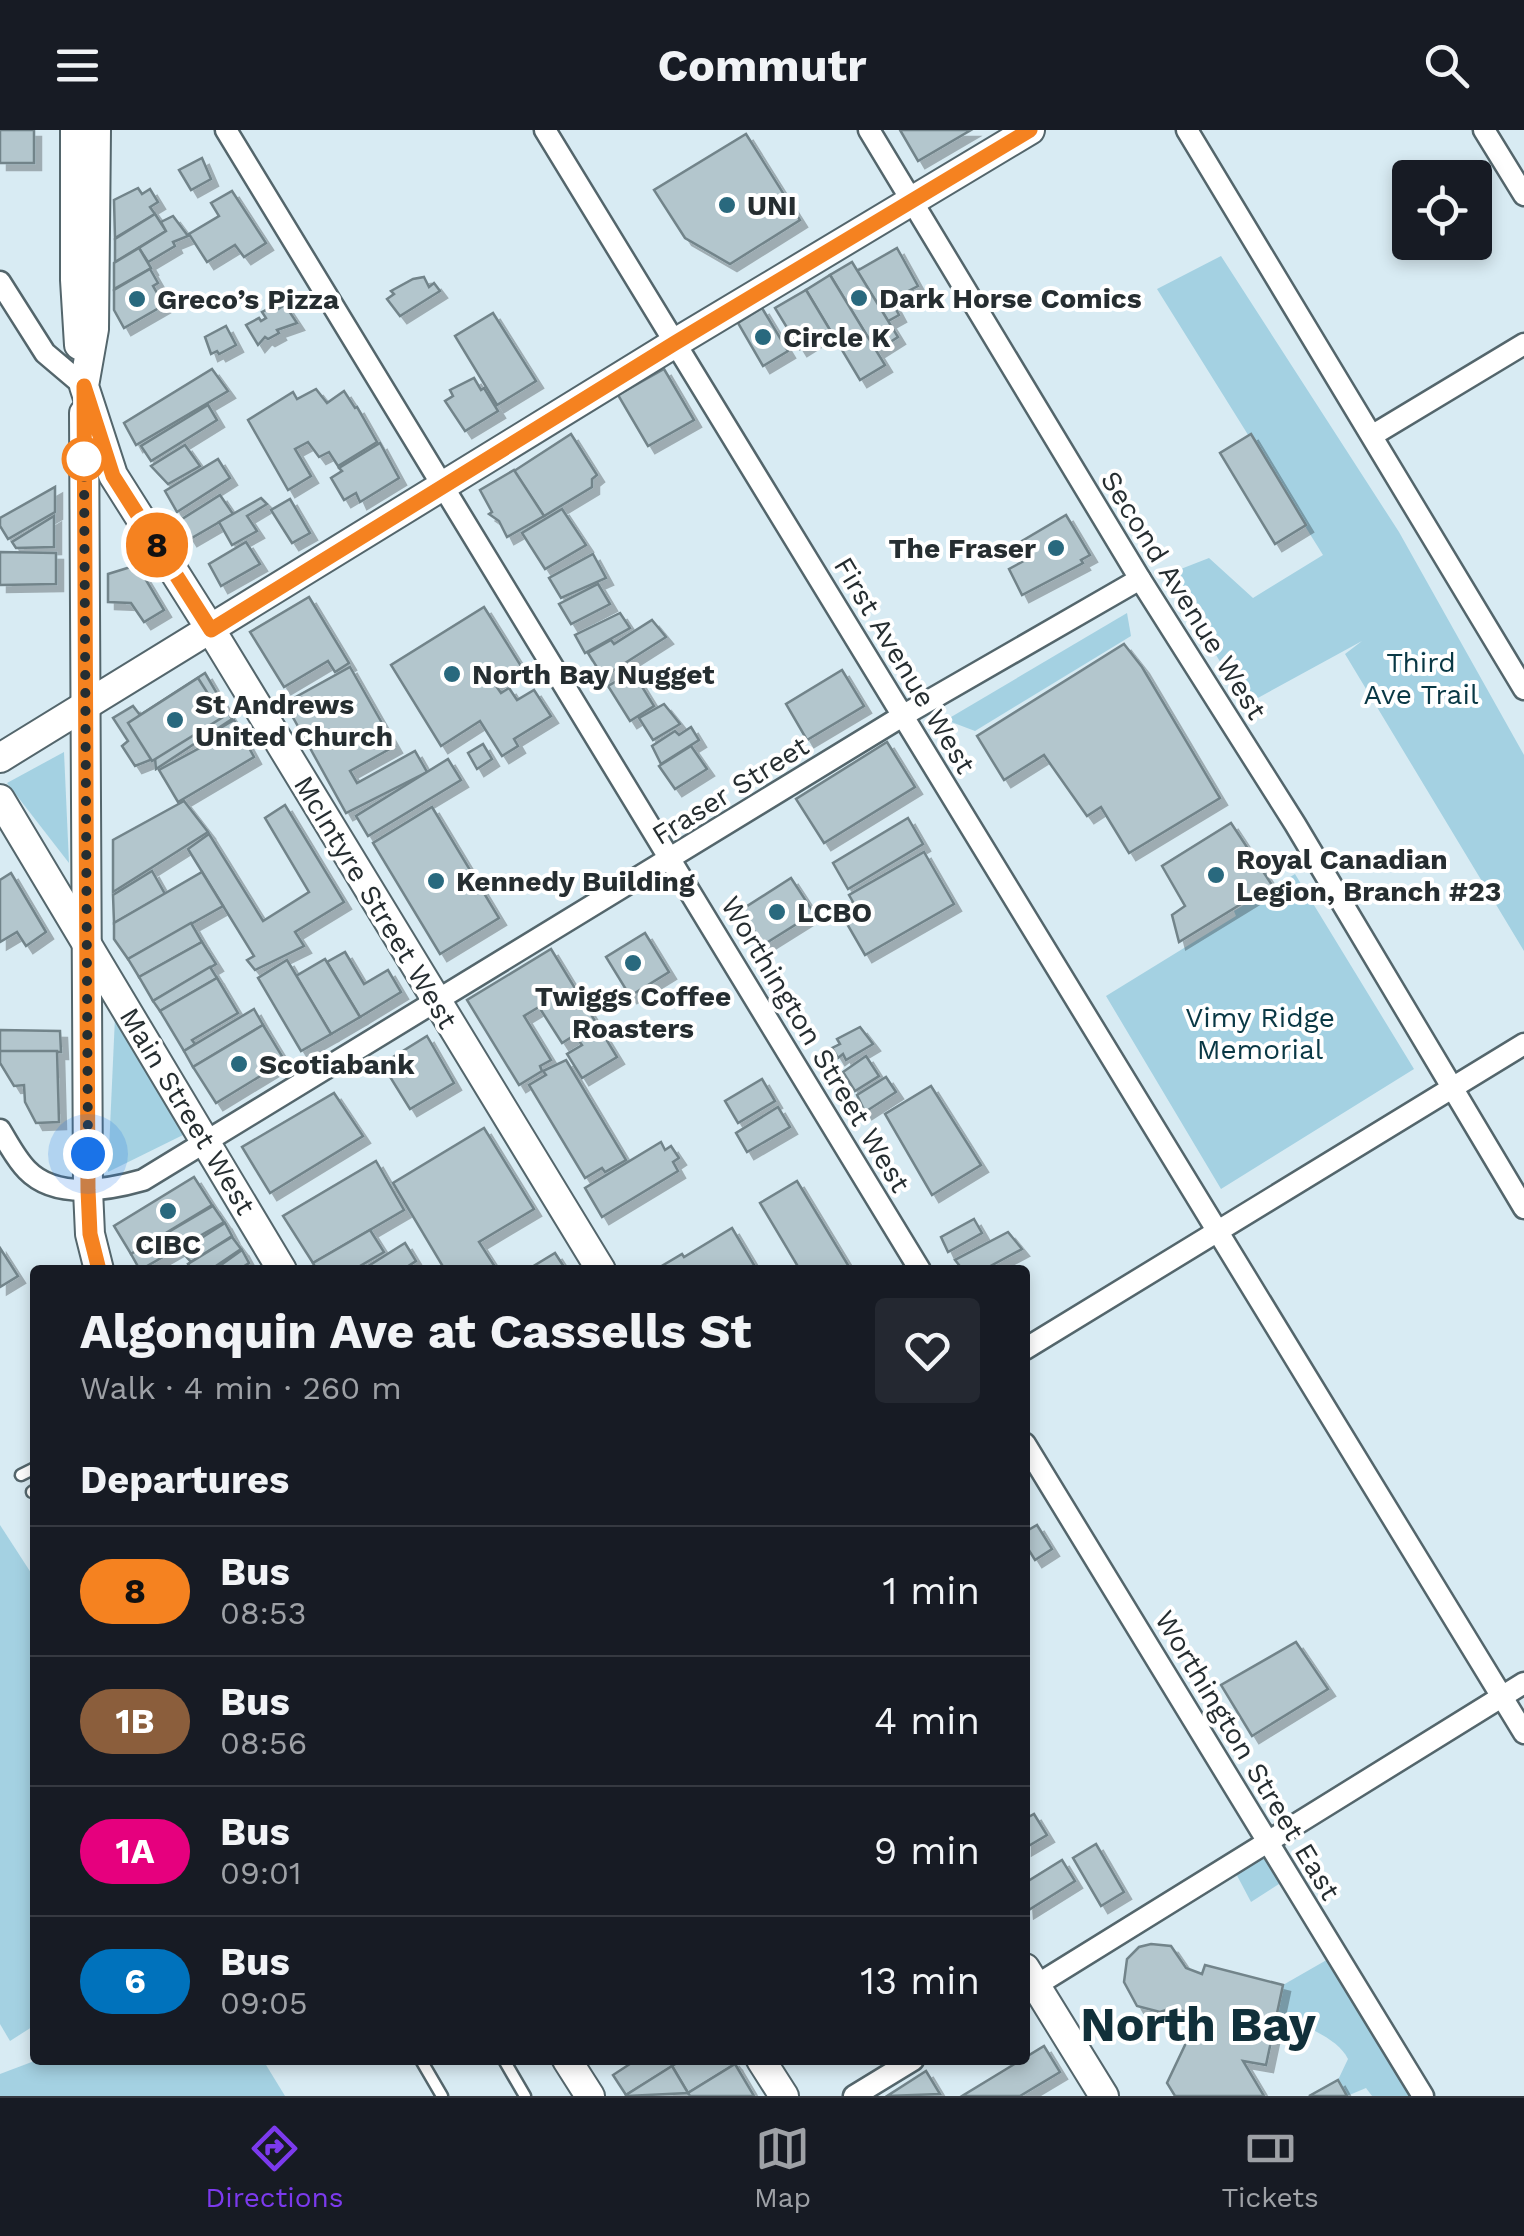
<!DOCTYPE html>
<html lang="en">
<head>
<meta charset="utf-8">
<style>
  :root { --surface:#171b24; --page:#242831; --text:#f1f3f6; --muted:#9ea1a6; --line:#363941; --accent:#7c3aed }
  body { margin:0; font-family:"Work Sans",sans-serif; background:var(--page); color:var(--text); height:100vh; display:flex; flex-direction:column; font-size:38px; white-space:nowrap }
  * { box-sizing:border-box; margin:0 }
  p { font-size:32px; color:var(--muted) }
  .icon { flex:none; width:55px; height:55px; fill:none; stroke:currentColor; stroke-width:2; stroke-linecap:round; stroke-linejoin:round }
  .map { position:relative; flex:1; overflow:hidden }
  .drawer { position:absolute; left:30px; top:1135px; width:1000px; height:800px; display:flex; flex-direction:column; background:var(--surface); border-radius:10px; box-shadow:0 5px 15px #0003 }
  .drawer>* { flex:none }
  .badge { padding:0 20px; border-radius:32px; font-size:35px; line-height:65px }
  .controls { position:absolute; left:1392px; top:30px; display:grid; gap:20px }
  .controls a { display:grid; place-items:center; width:100px; height:100px; border-radius:10px; background:var(--surface); box-shadow:0 5px 15px #0003; font-size:50px }
  .you { position:absolute; width:50px; height:50px; margin:-25px; border:8px solid #fff; border-radius:50%; background:#1a73e8; box-shadow:0 0 0 15px #1a73e833 }
  .map>.badge { position:absolute; translate:-50% -50%; box-shadow:0 0 0 5px #fff }
  h2 { padding:0 50px; font-size:38px; line-height:90px }
  .round { display:grid; place-items:center; flex:none; width:105px; height:105px; border-radius:10px; background:var(--page) }
  .overview { display:flex; align-items:center; justify-content:space-between; height:170px; padding:0 50px }
  h1 { font-size:48px; font-weight:700; line-height:75px }
  ul { padding:0; list-style:none }
  li { display:flex; align-items:center; gap:30px; height:130px; padding:0 50px; border-top:2px solid var(--line) }
  li div { flex:1 }
  li b { display:block; font-size:38px }
  li em { font-style:normal }
  li .badge { min-width:110px; font-weight:700; text-align:center }
  header { display:flex; justify-content:space-between; align-items:center; height:130px; padding:0 50px; background:var(--surface); font-size:45px; font-weight:700 }
  .menu { display:flex; justify-content:space-around; align-items:center; height:140px; border-top:2px solid var(--line); background:var(--surface); font-size:28px; color:var(--muted) }
  .menu a { display:grid; justify-items:center; gap:5px }
  .menu .active { color:var(--accent) }
  .map>svg:first-child { display:block }
</style>
</head>
<body>
<header><svg class="icon" aria-label="menu" viewBox="0 0 24 24"><path d="M4 6h16M4 12h16M4 18h16"/></svg>Commutr<svg class="icon" aria-label="search" viewBox="0 0 24 24"><circle cx="10" cy="10" r="6"/><path d="M15 15l6 6"/></svg></header>
<div class="map">
<svg width="1524" height="1966" viewBox="0 0 1524 1966">
  <defs>
    <filter id="shadow"><feDropShadow dx="7" dy="7" stdDeviation="0" flood-color="#0004"/></filter>
  </defs>
  <rect width="100%" height="100%" fill="#d8ebf3"/>
  <g fill="#a4d1e2">
    <path d="M1221,126L1399,402L1524,625V821L1345,524L1362,511L1256,569L1222,535L1168,444L1209,428L1253,468L1323,425L1157,159Z"/>
    <path d="M1127,483L1131,506L975,601L946,590Z"/>
    <path d="M64,622L69,733L7,653Z"/>
    <path d="M1295,744L1414,939L1221,1059L1106,866L1236,786L1234,781Z"/>
    <path d="M115,887L183,1005L108,1042Z"/>
    <path d="M0,1395L35,1449V1895L10,1911L0,1894Z"/>
    <path d="M1269,1713L1290,1747L1251,1772L1232,1736Z"/>
    <path d="M1337,1824L1423,1966H1372L1366,1958L1347,1966L1338,1950L1348,1929C1337,1906 1300,1896 1278,1882L1283,1855Z"/>
    <path d="M37,1930H263L285,1966H0V1944Z"/>
  </g>
  <g fill="#b3c6cd" stroke="#72848a" stroke-width="2.5" filter="url(#shadow)">
    <rect x="0" y="0" width="34" height="33"/>
    <path d="M900,0H971L918,31Z"/>
    <path d="M746,4L800,90L730,134L685,108L654,60Z"/>
    <path d="M202,28L211,49L191,60L179,40Z"/>
    <path d="M138,58L142,64L150,59L158,72L150,77L155,84L115,108L114,70Z"/>
    <path d="M232,61L266,113L244,127L235,115L207,132L189,104L219,86L211,73Z"/>
    <path d="M155,84L166,101L115,132V109Z"/>
    <path d="M173,86L188,106L173,112L175,116L148,132L139,118L166,101L161,92Z"/>
    <path d="M139,118L151,138L114,159V133Z"/>
    <path d="M897,118L918,156L891,170L899,185L888,191L857,141Z"/>
    <path d="M852,132L898,207L876,221L830,145Z"/>
    <path d="M150,139L158,153L153,156L164,175L124,198L114,180V160Z"/>
    <path d="M830,145L885,235L860,250L806,160Z"/>
    <path d="M424,147L429,157L434,153L440,161L400,186L387,169L394,164L391,161L413,149Z"/>
    <path d="M806,160L830,200L800,219L775,178Z"/>
    <path d="M276,175L278,179L285,175L297,193L277,200L279,203L268,209L265,207L258,215L246,195L259,188L261,191L266,188L262,182Z"/>
    <path d="M762,178L788,221L763,236L738,193Z"/>
    <path d="M493,183L536,251L497,275L455,206Z"/>
    <path d="M226,196L236,215L219,224L217,221L211,224L205,207Z"/>
    <path d="M212,239L228,261L136,315L124,293Z"/>
    <path d="M664,239L694,290L648,316L618,265Z"/>
    <path d="M474,248L481,260L484,258L498,281L465,301L445,271L453,266L450,260Z"/>
    <path d="M316,259L327,273L344,261L355,278L357,277L377,312L338,336L329,322L319,327L308,312L295,319L311,346L288,360L248,290L293,262L297,269Z"/>
    <path d="M208,275L217,290L151,331L141,316Z"/>
    <path d="M571,304L597,345L592,349V357L544,386L514,341Z"/>
    <path d="M1251,304L1306,395L1275,414L1220,323Z"/>
    <path d="M380,313L399,348L360,372L356,363L344,370L331,348L342,341L339,338Z"/>
    <path d="M185,315L200,336L168,354L151,336Z"/>
    <path d="M218,329L230,348L177,382L165,361Z"/>
    <path d="M514,340L544,386L507,407L499,391L489,384L492,382L480,360Z"/>
    <path d="M55,357V382L8,409L0,396V388Z"/>
    <path d="M220,365L233,384L190,409L179,391Z"/>
    <path d="M261,368L267,374L247,386L257,401L232,415L219,392Z"/>
    <path d="M290,369L310,403L292,413L271,380Z"/>
    <path d="M562,379L586,415L545,439L522,403Z"/>
    <path d="M1066,385L1090,425L1081,430L1083,433L1022,465L1009,439L1031,427L1022,411Z"/>
    <path d="M54,386V417L16,418L12,412Z"/>
    <path d="M246,412L260,434L221,456L209,434Z"/>
    <path d="M0,422L56,423V454L0,455Z"/>
    <path d="M593,424L606,448L561,468L549,448Z"/>
    <path d="M137,435L164,480L144,492L131,473L108,472V444Z"/>
    <path d="M598,454L610,474L571,494L559,474Z"/>
    <path d="M309,467L349,533L335,542L328,531L284,557L250,502Z"/>
    <path d="M484,477L521,536L494,553L501,563L509,558L517,570L534,560L551,586L514,609L518,616L502,626L480,591L441,616L391,535Z"/>
    <path d="M620,483L630,498L585,523L575,505Z"/>
    <path d="M652,490L666,507L603,547L588,523L611,510L614,514Z"/>
    <path d="M1124,514L1142,537L1220,668L1129,723L1101,677L1087,686L1044,625L1004,650L977,606Z"/>
    <path d="M350,537L395,616L350,641L357,653L415,621L427,642L346,683L285,573Z"/>
    <path d="M842,540L864,576L807,610L786,574Z"/>
    <path d="M633,542L654,576L630,591L608,556Z"/>
    <path d="M205,543L232,589L156,639L155,628L135,636L122,616L128,611L113,588L133,576L140,585Z"/>
    <path d="M198,548L223,587L152,631L128,593Z"/>
    <path d="M664,574L680,594L653,610L639,588Z"/>
    <path d="M234,590L254,627L178,672L159,640L218,608L217,600Z"/>
    <path d="M691,597L699,610L661,634L652,616L675,601L679,605Z"/>
    <path d="M887,612L915,657L824,713L796,669Z"/>
    <path d="M483,614L492,629L477,639L468,623Z"/>
    <path d="M691,616L707,639L675,659L659,636Z"/>
    <path d="M448,629L461,650L368,706L356,686Z"/>
    <path d="M184,671L208,702L113,762V710Z"/>
    <path d="M285,675L344,772L295,802L304,816L255,840L247,830L254,826L188,719L209,704L263,791L309,762L265,688Z"/>
    <path d="M432,677L499,788L440,824L373,713Z"/>
    <path d="M908,688L923,714L848,759L833,733Z"/>
    <path d="M1231,693L1272,755L1179,812L1172,785L1185,776L1162,736Z"/>
    <path d="M924,722L954,774L865,825L839,780L853,772L849,765Z"/>
    <path d="M152,741L165,764L114,793L113,765Z"/>
    <path d="M202,742L223,776L128,829L114,809V793Z"/>
    <path d="M11,743L46,802L26,816L17,802L0,812V750Z"/>
    <path d="M791,748L814,783L763,815L741,780Z"/>
    <path d="M191,793L202,812L139,847L128,829Z"/>
    <path d="M645,803L669,842L630,866L606,827Z"/>
    <path d="M202,812L216,834L153,871L139,847Z"/>
    <path d="M551,819L617,927L582,948L567,924L582,915L575,905L562,913L539,877L524,886L551,930L540,936L542,941L519,955L467,870Z"/>
    <path d="M345,822L364,854L388,840L401,862L360,887L327,832Z"/>
    <path d="M325,829L360,887L331,904L296,846Z"/>
    <path d="M287,830L331,904L301,921L258,848Z"/>
    <path d="M210,837L217,848L160,881L153,871Z"/>
    <path d="M217,848L238,883L192,910L195,914L184,921L160,881Z"/>
    <path d="M254,879L263,895L193,937L184,921Z"/>
    <path d="M263,895L285,931L216,973L193,937Z"/>
    <path d="M860,897L873,914L846,930L843,924L838,928L832,918L840,914L837,909Z"/>
    <path d="M0,900L60,901L61,922L0,921Z"/>
    <path d="M427,906L454,953L410,979L382,934Z"/>
    <path d="M0,921H57L59,992L36,993L25,972L24,955L14,956L0,933Z"/>
    <path d="M866,926L879,946L855,961L843,942Z"/>
    <path d="M566,930L626,1030L605,1042L602,1038L585,1048L529,955L546,945L543,941Z"/>
    <path d="M886,947L896,962L865,982L857,965Z"/>
    <path d="M762,949L775,971L738,993L725,971Z"/>
    <path d="M931,956L981,1035L932,1065L885,984Z"/>
    <path d="M334,963L363,1006L270,1063L242,1017Z"/>
    <path d="M778,977L790,997L747,1022L736,1003Z"/>
    <path d="M484,998L534,1079L479,1112L497,1140H445L393,1053Z"/>
    <path d="M661,1012L665,1020L671,1016L679,1028L673,1032L678,1041L602,1087L585,1058Z"/>
    <path d="M376,1031L404,1080L313,1133L283,1086Z"/>
    <path d="M194,1047L212,1075L131,1124L114,1096Z"/>
    <path d="M797,1051L851,1140H800L760,1073Z"/>
    <path d="M213,1076L224,1092L140,1140L131,1124Z"/>
    <path d="M974,1089L982,1103L948,1122L941,1107Z"/>
    <path d="M225,1093L232,1106L191,1132L181,1121Z"/>
    <path d="M732,1098L757,1140H655L682,1124L684,1127Z"/>
    <path d="M370,1100L384,1122L353,1140H317L313,1133Z"/>
    <path d="M1008,1102L1022,1119L983,1140H963L955,1130Z"/>
    <path d="M232,1107L241,1119L210,1140H192L188,1134Z"/>
    <path d="M405,1113L416,1131L402,1140H362Z"/>
    <path d="M0,1118L18,1146L0,1157Z"/>
    <path d="M242,1120L249,1133L238,1140H214Z"/>
    <path d="M555,1123L566,1140H527Z"/>
    <path d="M1037,1395L1052,1419L1035,1430L1025,1414V1402Z"/>
    <path d="M1296,1512L1328,1559L1252,1606L1221,1555Z"/>
    <path d="M1034,1684L1047,1705L1025,1718V1689Z"/>
    <path d="M1096,1714L1124,1762L1101,1776L1073,1728Z"/>
    <path d="M1062,1730L1075,1751L1027,1781L1025,1753Z"/>
    <path d="M1151,1814L1171,1816L1186,1838L1202,1844L1205,1835L1283,1855L1266,1935L1243,1931L1264,1966H1175L1167,1953L1185,1915L1191,1885L1174,1877L1160,1882L1137,1876L1124,1852L1127,1829L1139,1817Z"/>
    <path d="M1044,1916L1060,1942L1020,1966H962Z"/>
    <path d="M636,1930H682L626,1965L613,1945Z"/>
    <path d="M682,1930H732L735,1934L688,1963L672,1936Z"/>
    <path d="M735,1934L754,1966H690L688,1963Z"/>
    <path d="M672,1936L688,1963L627,1966L626,1965Z"/>
    <path d="M926,1941L940,1964L887,1966Z"/>
    <path d="M1338,1950L1347,1966H1309Z"/>
  </g>
  <g fill="none" stroke-linecap="round" stroke-linejoin="round">
    <defs>
      <g id="lane">
        <path d="M21,1345L35,1338"/>
        <path d="M32,1362L35,1360"/>
        <path d="M421,1930L442,1966"/>
        <path d="M504,1930L525,1966"/>
      </g>
      <g id="street">
        <path d="M226,0L920,1140"/>
        <path d="M545,0L1524,1603"/>
        <path d="M869,0L1140,449L1295,694L1524,1078"/>
        <path d="M1187,0L1524,559"/>
        <path d="M1484,0L1524,65"/>
        <path d="M0,152L45,223L84,256"/>
        <path d="M1373,305L1524,214"/>
        <path d="M0,1000C8,1013 16,1029 27,1040C56,1070 108,1060 143,1050L904,585L1140,449"/>
        <path d="M1025,1219L1524,914"/>
        <path d="M1025,1314L1423,1966"/>
        <path d="M1027,1861L1524,1553"/>
        <path d="M854,1966L913,1930"/>
      </g>
      <g id="secondary">
        <path d="M75,0V150L79,215"/>
        <path d="M96,0L94,199L84,256L113,345L211,500L601,1140"/>
        <path d="M84,283L88,1060L90,1104L99,1140"/>
        <path d="M0,628L675,213L1030,0"/>
        <path d="M0,669L282,1140"/>
        <path d="M1025,1838L1104,1966"/>
        <path d="M567,1930L590,1966"/>
        <path d="M761,1930L784,1966"/>
      </g>
    </defs>
    <use href="#lane" stroke="#54666c" stroke-width="15"/>
    <use href="#street" stroke="#54666c" stroke-width="25"/>
    <use href="#secondary" stroke="#54666c" stroke-width="32"/>
    <use href="#lane" stroke="#fff" stroke-width="10"/>
    <use href="#street" stroke="#fff" stroke-width="20"/>
    <use href="#secondary" stroke="#fff" stroke-width="28"/>
  </g>
  <g fill="none" stroke-linecap="round" stroke-linejoin="round">
    <defs>
      <path id="line" d="M99,1140L90,1104L88,1060L84,256L113,346L211,500L675,213L1030,0"/>
    </defs>
    <use href="#line" stroke="#fff" stroke-width="22"/>
    <use href="#line" stroke="#f58220" stroke-width="15"/>
    <path stroke="#262e31" stroke-width="10" stroke-dasharray="0 18" d="M84,329L88,1024"/>
  </g>
  <g fill="#29697e" stroke="#fff" stroke-width="4">
    <circle cx="727" cy="75" r="10"/>
    <circle cx="859" cy="168" r="10"/>
    <circle cx="137" cy="169" r="10"/>
    <circle cx="763" cy="207" r="10"/>
    <circle cx="1056" cy="418" r="10"/>
    <circle cx="452" cy="544" r="10"/>
    <circle cx="175" cy="590" r="10"/>
    <circle cx="1216" cy="745" r="10"/>
    <circle cx="436" cy="751" r="10"/>
    <circle cx="777" cy="782" r="10"/>
    <circle cx="633" cy="833" r="10"/>
    <circle cx="239" cy="934" r="10"/>
    <circle cx="168" cy="1081" r="10"/>
  </g>
  <circle fill="#fff" stroke="#f58220" stroke-width="5" cx="84" cy="329" r="20"/>
  <g text-anchor="middle" stroke-width="8" stroke-linejoin="round" paint-order="stroke">
    <g font-size="28" font-weight="bold" fill="#262e31" stroke="#fff" text-anchor="start">
      <text x="747" y="85">UNI</text>
      <text x="879" y="178">Dark Horse Comics</text>
      <text x="157" y="179">Greco’s Pizza</text>
      <text x="783" y="217">Circle K</text>
      <text x="1036" y="428" text-anchor="end">The Fraser</text>
      <text x="472" y="554">North Bay Nugget</text>
      <text x="195" y="584">St Andrews<tspan x="195" dy="32">United Church</tspan></text>
      <text x="1236" y="739">Royal Canadian<tspan x="1236" dy="32">Legion, Branch #23</tspan></text>
      <text x="456" y="761">Kennedy Building</text>
      <text x="797" y="792">LCBO</text>
      <text x="633" y="876" text-anchor="middle">Twiggs Coffee<tspan x="633" dy="32">Roasters</tspan></text>
      <text x="259" y="944">Scotiabank</text>
      <text x="168" y="1124" text-anchor="middle">CIBC</text>
    </g>
    <g font-size="28" fill="#262e31" stroke="#fff">
      <text transform="translate(1184 465) rotate(58)" y="10">Second Avenue West</text>
      <text transform="translate(905 535) rotate(59)" y="10">First Avenue West</text>
      <text transform="translate(730 660) rotate(-32)" y="10">Fraser Street</text>
      <text transform="translate(376 772) rotate(59)" y="10">McIntyre Street West</text>
      <text transform="translate(816 914) rotate(59)" y="10">Worthington Street West</text>
      <text transform="translate(188 981) rotate(59)" y="10">Main Street West</text>
      <text transform="translate(1248 1625) rotate(59)" y="10">Worthington Street East</text>
    </g>
    <g font-size="28" fill="#093845" stroke="#fff">
      <text x="1421" y="542">Third<tspan x="1421" dy="32">Ave Trail</tspan></text>
      <text x="1260" y="897">Vimy Ridge<tspan x="1260" dy="32">Memorial</tspan></text>
    </g>
    <g font-size="48" font-weight="bold" fill="#11303a" stroke="#fff">
      <text x="1198" y="1911">North Bay</text>
    </g>
  </g>
</svg>
<div class="controls">
<a><svg class="icon" aria-label="locate" viewBox="0 0 24 24"><circle cx="12" cy="12" r="6"/><path d="M12 2v4M12 18v4M2 12h4M18 12h4"/></svg></a>
</div>
<div class="you" style="left:88px;top:1024px"></div>
<b class="badge" style="left:157px;top:415px;background:#f58220;color:#111">8</b>
<section class="drawer">
<div class="overview"><div><h1>Algonquin Ave at Cassells St</h1><p>Walk · 4 min · 260 m</p></div><a class="round"><svg class="icon" aria-label="heart" viewBox="0 0 24 24"><path d="M12 20l-8-8c-3-5 5-10 8-4 3-6 11-1 8 4z"/></svg></a></div>
<h2>Departures</h2>
<ul>
<li><span class="badge" style="background:#f58220;color:#111">8</span><div><b>Bus</b><p>08:53</p></div><em>1 min</em></li>
<li><span class="badge" style="background:#8b5e3c;color:#fff">1B</span><div><b>Bus</b><p>08:56</p></div><em>4 min</em></li>
<li><span class="badge" style="background:#e6007e;color:#fff">1A</span><div><b>Bus</b><p>09:01</p></div><em>9 min</em></li>
<li><span class="badge" style="background:#0072bc;color:#fff">6</span><div><b>Bus</b><p>09:05</p></div><em>13 min</em></li>
</ul>
</section>
</div>
<nav class="menu">
<a class="active"><svg class="icon" aria-label="directions" viewBox="0 0 24 24"><path d="M12 3l9 9-9 9-9-9zM9 14v-3h6M13 9l2 2-2 2"/></svg>Directions</a>
<a><svg class="icon" aria-label="map" viewBox="0 0 24 24"><path d="M3 6l6-2 6 2 6-2v14l-6 2-6-2-6 2zM9 4v14M15 6v14"/></svg>Map</a>
<a><svg class="icon" aria-label="tickets" viewBox="0 0 24 24"><path d="M3 7h18v10H3zM15 7v10"/></svg>Tickets</a>
</nav>
</body>
</html>
